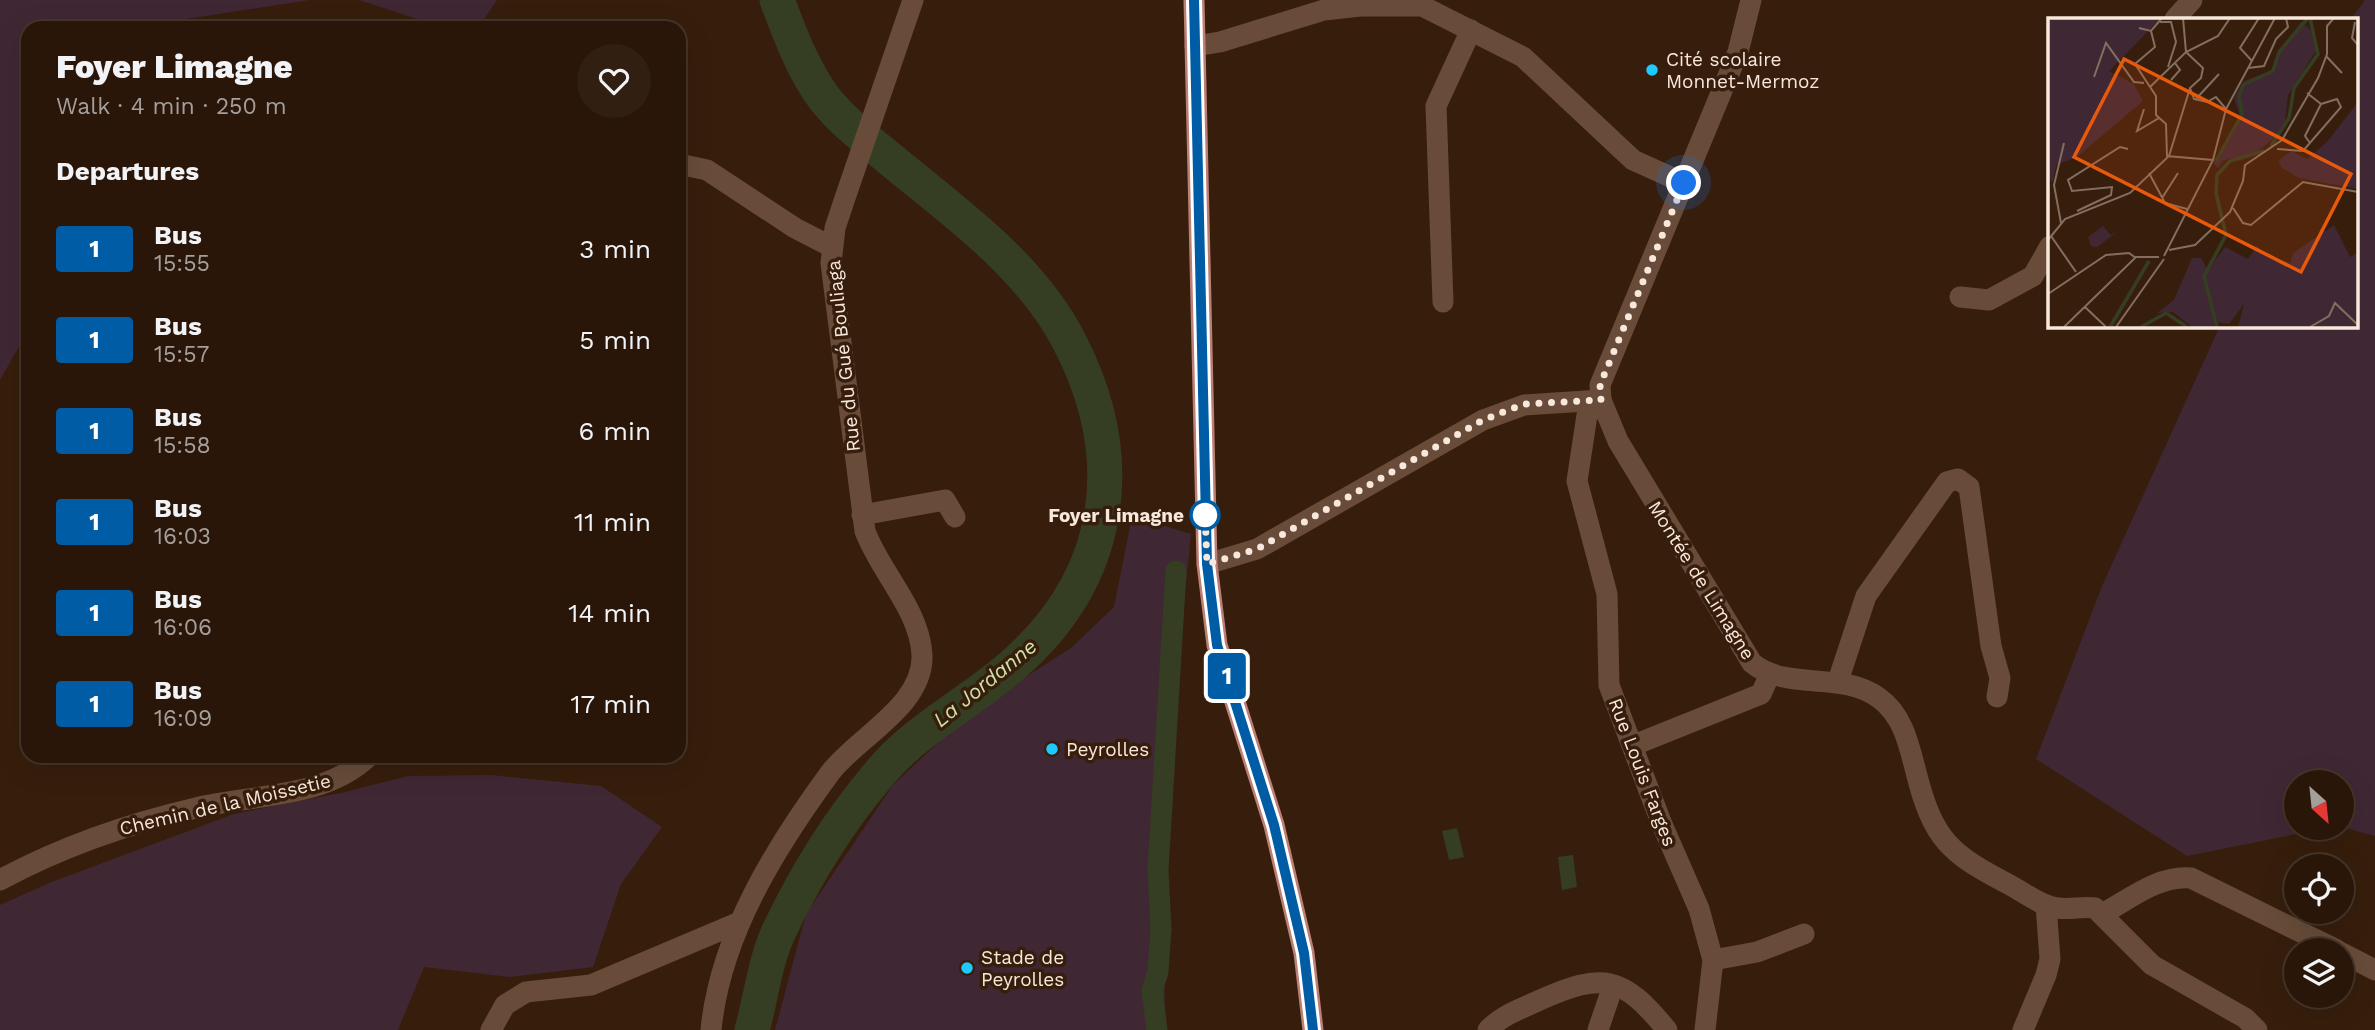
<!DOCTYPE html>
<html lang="en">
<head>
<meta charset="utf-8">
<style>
  :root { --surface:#291609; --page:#311f12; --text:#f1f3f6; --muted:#a59f9c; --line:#45352a }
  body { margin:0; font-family:"Work Sans",sans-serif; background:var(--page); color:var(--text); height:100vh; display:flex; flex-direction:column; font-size:26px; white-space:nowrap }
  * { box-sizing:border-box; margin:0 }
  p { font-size:23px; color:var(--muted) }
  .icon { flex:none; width:38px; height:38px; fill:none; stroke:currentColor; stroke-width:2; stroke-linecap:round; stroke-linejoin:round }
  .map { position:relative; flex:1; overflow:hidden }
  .sheet { position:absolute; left:21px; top:21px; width:665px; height:742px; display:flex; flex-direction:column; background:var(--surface); border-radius:21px; box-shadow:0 7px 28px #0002,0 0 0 2px var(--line) }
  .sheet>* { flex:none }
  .badge { padding:0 14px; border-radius:5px; font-size:24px; line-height:46px }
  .needle { width:46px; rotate:153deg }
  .tools { position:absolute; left:2284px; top:770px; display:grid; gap:14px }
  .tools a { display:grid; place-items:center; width:70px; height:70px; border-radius:50%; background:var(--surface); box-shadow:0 7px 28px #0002,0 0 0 2px var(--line); font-size:35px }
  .you { position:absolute; width:35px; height:35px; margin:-18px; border:5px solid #fff; border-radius:50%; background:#1a73e8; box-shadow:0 0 0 10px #1a73e833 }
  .map>.badge { position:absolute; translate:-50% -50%; box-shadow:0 0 0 4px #fff }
  h2 { padding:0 35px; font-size:26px; line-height:63px }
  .round { display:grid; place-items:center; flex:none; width:74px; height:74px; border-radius:37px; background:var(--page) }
  .headline { display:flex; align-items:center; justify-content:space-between; height:119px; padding:0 35px }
  h1 { font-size:33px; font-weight:800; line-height:52px }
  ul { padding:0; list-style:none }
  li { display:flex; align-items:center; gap:21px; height:91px; padding:0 35px }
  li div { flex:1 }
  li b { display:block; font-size:26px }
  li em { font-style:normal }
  li .badge { min-width:77px; font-weight:700; text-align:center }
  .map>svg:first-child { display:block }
</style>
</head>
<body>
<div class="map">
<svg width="2375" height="1030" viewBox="0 0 2375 1030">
  <rect width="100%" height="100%" fill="#371e0c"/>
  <g fill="#402734">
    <path d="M0,0H310L127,28H28V331L0,380Z"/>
    <path d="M359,0H497L478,28H445Z"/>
    <path d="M2365,0H2375V836L2342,827V782H2296V828H2326L2187,856L2036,759L2102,586L2220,326H2356V19H2351Z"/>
    <path d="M1132,516L1191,534L1179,654L1164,886L1165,1030H775L806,914L893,785L971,712L1071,648L1114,607Z"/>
    <path d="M491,775L601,786L662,827L621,884L593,967L510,977L424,967L398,1030H0V905L49,883L234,814L341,793L408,776Z"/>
  </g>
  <g fill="#353e22">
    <path d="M1457,828L1464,857L1449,860L1442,831Z"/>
    <path d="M1573,855L1577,887L1562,890L1558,857Z"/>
  </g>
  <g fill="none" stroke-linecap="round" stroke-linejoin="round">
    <path stroke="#353e22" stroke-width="21" d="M1157,1030L1152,990L1158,972L1161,929L1158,870L1176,571"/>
    <path stroke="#353e22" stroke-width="35" d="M752,1030C761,998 765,961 779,931C805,876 840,820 879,774C916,729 970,703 1013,665C1114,577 1130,458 1069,341C1030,265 954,212 890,159C867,140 842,121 824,98C802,68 790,34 777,0"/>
    <g stroke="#684c39" stroke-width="21">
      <path d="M2175,19L2192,0"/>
      <path d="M1195,46L1220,42L1324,10L1360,6H1422L1523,57L1633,160L1684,183"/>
      <path d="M679,164L707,170L795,228L832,247"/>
      <path d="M1960,297L1989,300L2033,276L2050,246"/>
      <path d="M1443,302L1436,106L1471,30"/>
      <path d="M862,515L945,500L955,517"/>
      <path d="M1207,564L1257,549L1483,420L1524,405L1601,400L1618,441L1752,663C1788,692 1841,670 1879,698C1903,715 1909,745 1916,772C1933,840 1950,854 2010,885C2025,893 2041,906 2058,908C2071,910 2082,906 2095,908L2152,965L2245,1018L2257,1030"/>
      <path d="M1838,681L1866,596L1947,482L1958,479L1969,487L1991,646L2000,678L1997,697"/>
      <path d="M1634,745L1761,694L1770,674"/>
      <path d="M0,880C63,846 127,824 196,808C253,794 325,799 369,756"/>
      <path d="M2104,913C2131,898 2159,875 2191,878L2337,950"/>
      <path d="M2342,953L2375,970"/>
      <path d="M1713,960L1757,952L1804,934"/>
      <path d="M491,1030L505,1005L526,992L591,985L740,922"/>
      <path d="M711,1030C720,936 775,848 830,773C857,737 924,706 922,655C920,610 880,572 865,531L831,263L835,228L845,198L913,0"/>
      <path d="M1488,1030C1502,1015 1521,1009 1540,1000C1603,972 1622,975 1667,1030"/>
      <path d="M1598,1030L1613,986"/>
      <path d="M1705,1030L1713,960L1699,909L1661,822L1609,685L1607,594L1577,481L1587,415L1601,400L1600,385L1738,52L1751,0"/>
      <path d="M2023,1030L2046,975L2050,959L2046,905"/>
    </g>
    <path stroke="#bc7f76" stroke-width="21" d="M1194,0L1207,564L1217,645L1274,825L1304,953L1313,1030"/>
  </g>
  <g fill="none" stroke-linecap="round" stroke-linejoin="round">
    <defs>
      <path id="line" d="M1194,0L1207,564L1217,645L1274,825L1304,953L1313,1030"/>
    </defs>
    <use href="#line" stroke="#fff" stroke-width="16"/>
    <use href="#line" stroke="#005da5" stroke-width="10"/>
    <path stroke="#f8e7db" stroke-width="7" stroke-dasharray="0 12.6" d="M1205,515V511L1207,564L1257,549L1483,420L1524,404L1601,400L1600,385L1684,183"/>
  </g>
  <g fill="#1ec9fd" stroke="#371e0c" stroke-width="2.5">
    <circle cx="1652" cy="70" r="7"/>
    <circle cx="1052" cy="749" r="7"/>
    <circle cx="967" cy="968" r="7"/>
  </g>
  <circle fill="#fff" stroke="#005da5" stroke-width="3.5" cx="1205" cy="515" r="14"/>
  <g text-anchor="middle" stroke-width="7" stroke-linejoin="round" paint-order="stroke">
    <g font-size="19" fill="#f8e7db" stroke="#371e0c" text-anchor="start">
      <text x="1666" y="66">Cité scolaire<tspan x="1666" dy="22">Monnet-Mermoz</tspan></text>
      <text x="1066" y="756">Peyrolles</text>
      <text x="981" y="964">Stade de<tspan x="981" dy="22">Peyrolles</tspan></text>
    </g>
    <g font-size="19" fill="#f8e7db" stroke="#371e0c">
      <text transform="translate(843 356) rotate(-96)" y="7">Rue du Gué Bouliaga</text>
      <text transform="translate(1702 580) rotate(58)" y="7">Montée de Limagne</text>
      <text transform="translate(1643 772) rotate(69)" y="7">Rue Louis Farges</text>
      <text transform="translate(225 804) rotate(-13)" y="7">Chemin de la Moissetie</text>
    </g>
    <g font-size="19" font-weight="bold" fill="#f8e7db" stroke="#371e0c" text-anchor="end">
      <text x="1184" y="522">Foyer Limagne</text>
    </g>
    <g font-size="21" font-style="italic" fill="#cfe2aa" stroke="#371e0c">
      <text transform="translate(985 683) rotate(-39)" y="7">La Jordanne</text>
    </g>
  </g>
  <g transform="translate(2048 18)">
    <rect width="310" height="310" fill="#371e0c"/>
    <path d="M0,0H113L61,53L86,66L95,83L29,139L8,147L5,164L0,161ZM253,4L264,13L268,33L240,77L237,103L229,118L206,136L176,142L170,150L165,145L192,98L186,80L196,63L223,53L230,34ZM310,84V171L251,160L234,150L230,143L243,133L259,141L279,124ZM286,207L302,239L310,235V309H190L196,286L181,306L167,304L166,309H144L125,294L109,295L126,282L144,240H153L160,252L177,229L200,241L209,228L220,238L242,245L245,235ZM55,208L63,217L69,214L49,229L43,228L40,219Z" fill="#402734"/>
    <path fill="none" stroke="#353e22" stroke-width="3.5" d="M223,128L241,100L246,70L270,36L262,0M168,143L194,96L191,78L195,67L225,53L231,34L260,0M62,309L101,243M93,309L118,295L139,309M169,309L156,258L178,217L168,175L169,157L182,143L216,133"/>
    <path fill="none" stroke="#846e5f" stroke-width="2" d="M135,0L138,34L155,50L153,60L142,70L146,81L159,84L168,79L178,91M112,4H123L128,24L120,49M307,4L304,20L310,27M91,10L103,13L114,0M103,13L107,29L87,46L108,78V97L118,106L119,138L165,142M278,38L294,55M204,43L192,30L211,0M200,50L216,48L228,21L240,9L238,0M46,59L58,25L86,64L96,65M123,62L132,52L127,45M102,69L138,34L170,18L182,0M259,75L273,86L257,118L262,125M147,82L171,56M96,91L89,113L111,100M229,131L255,133L293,89L289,81L273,86M101,155L117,185L139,191M114,180L130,155M185,190L195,205L203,207L255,164L310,174M29,193L63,177L64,169L24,173L20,162L72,129L80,131M13,205L6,167L16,125M3,218L28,254M0,222L17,201L82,175L121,138L142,70M0,225V247M121,232L147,227L182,194L195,163L197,147L234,122L270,60L279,36V8L286,0M116,238L165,142L178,91L227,0M0,276L58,237L81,235L88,240M37,289L58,309M16,309L88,239H111M68,309L116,241M262,309L281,298L287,285L310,307"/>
    <path fill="#e8590c" fill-opacity="0.15" stroke="#e8590c" stroke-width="3.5" d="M76,41L303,156L253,254L26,139Z"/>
    <rect width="310" height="310" fill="none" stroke="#f8e7db" stroke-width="3.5"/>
  </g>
</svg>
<div class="tools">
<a><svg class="needle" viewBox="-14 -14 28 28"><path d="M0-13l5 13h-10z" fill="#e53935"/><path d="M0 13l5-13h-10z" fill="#a59f9c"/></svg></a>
<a><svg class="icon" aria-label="locate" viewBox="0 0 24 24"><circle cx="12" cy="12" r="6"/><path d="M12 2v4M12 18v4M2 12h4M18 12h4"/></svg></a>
<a><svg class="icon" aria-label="layers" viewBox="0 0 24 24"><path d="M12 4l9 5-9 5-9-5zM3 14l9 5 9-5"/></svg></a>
</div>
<div class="you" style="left:1684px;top:183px"></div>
<b class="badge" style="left:1227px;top:676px;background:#005da5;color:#fff">1</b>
<section class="sheet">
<div class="headline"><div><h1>Foyer Limagne</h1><p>Walk · 4 min · 250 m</p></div><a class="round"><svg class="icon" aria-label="heart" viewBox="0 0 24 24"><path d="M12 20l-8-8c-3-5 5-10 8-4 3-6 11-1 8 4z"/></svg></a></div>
<h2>Departures</h2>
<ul>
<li><span class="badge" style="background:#005da5;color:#fff">1</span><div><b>Bus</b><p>15:55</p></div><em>3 min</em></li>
<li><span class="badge" style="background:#005da5;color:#fff">1</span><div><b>Bus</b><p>15:57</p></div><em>5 min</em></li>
<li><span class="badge" style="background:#005da5;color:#fff">1</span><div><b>Bus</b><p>15:58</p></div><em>6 min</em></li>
<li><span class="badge" style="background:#005da5;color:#fff">1</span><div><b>Bus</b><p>16:03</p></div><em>11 min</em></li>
<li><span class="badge" style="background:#005da5;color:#fff">1</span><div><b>Bus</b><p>16:06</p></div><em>14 min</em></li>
<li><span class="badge" style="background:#005da5;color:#fff">1</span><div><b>Bus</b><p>16:09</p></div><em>17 min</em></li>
</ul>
</section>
</div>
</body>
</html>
